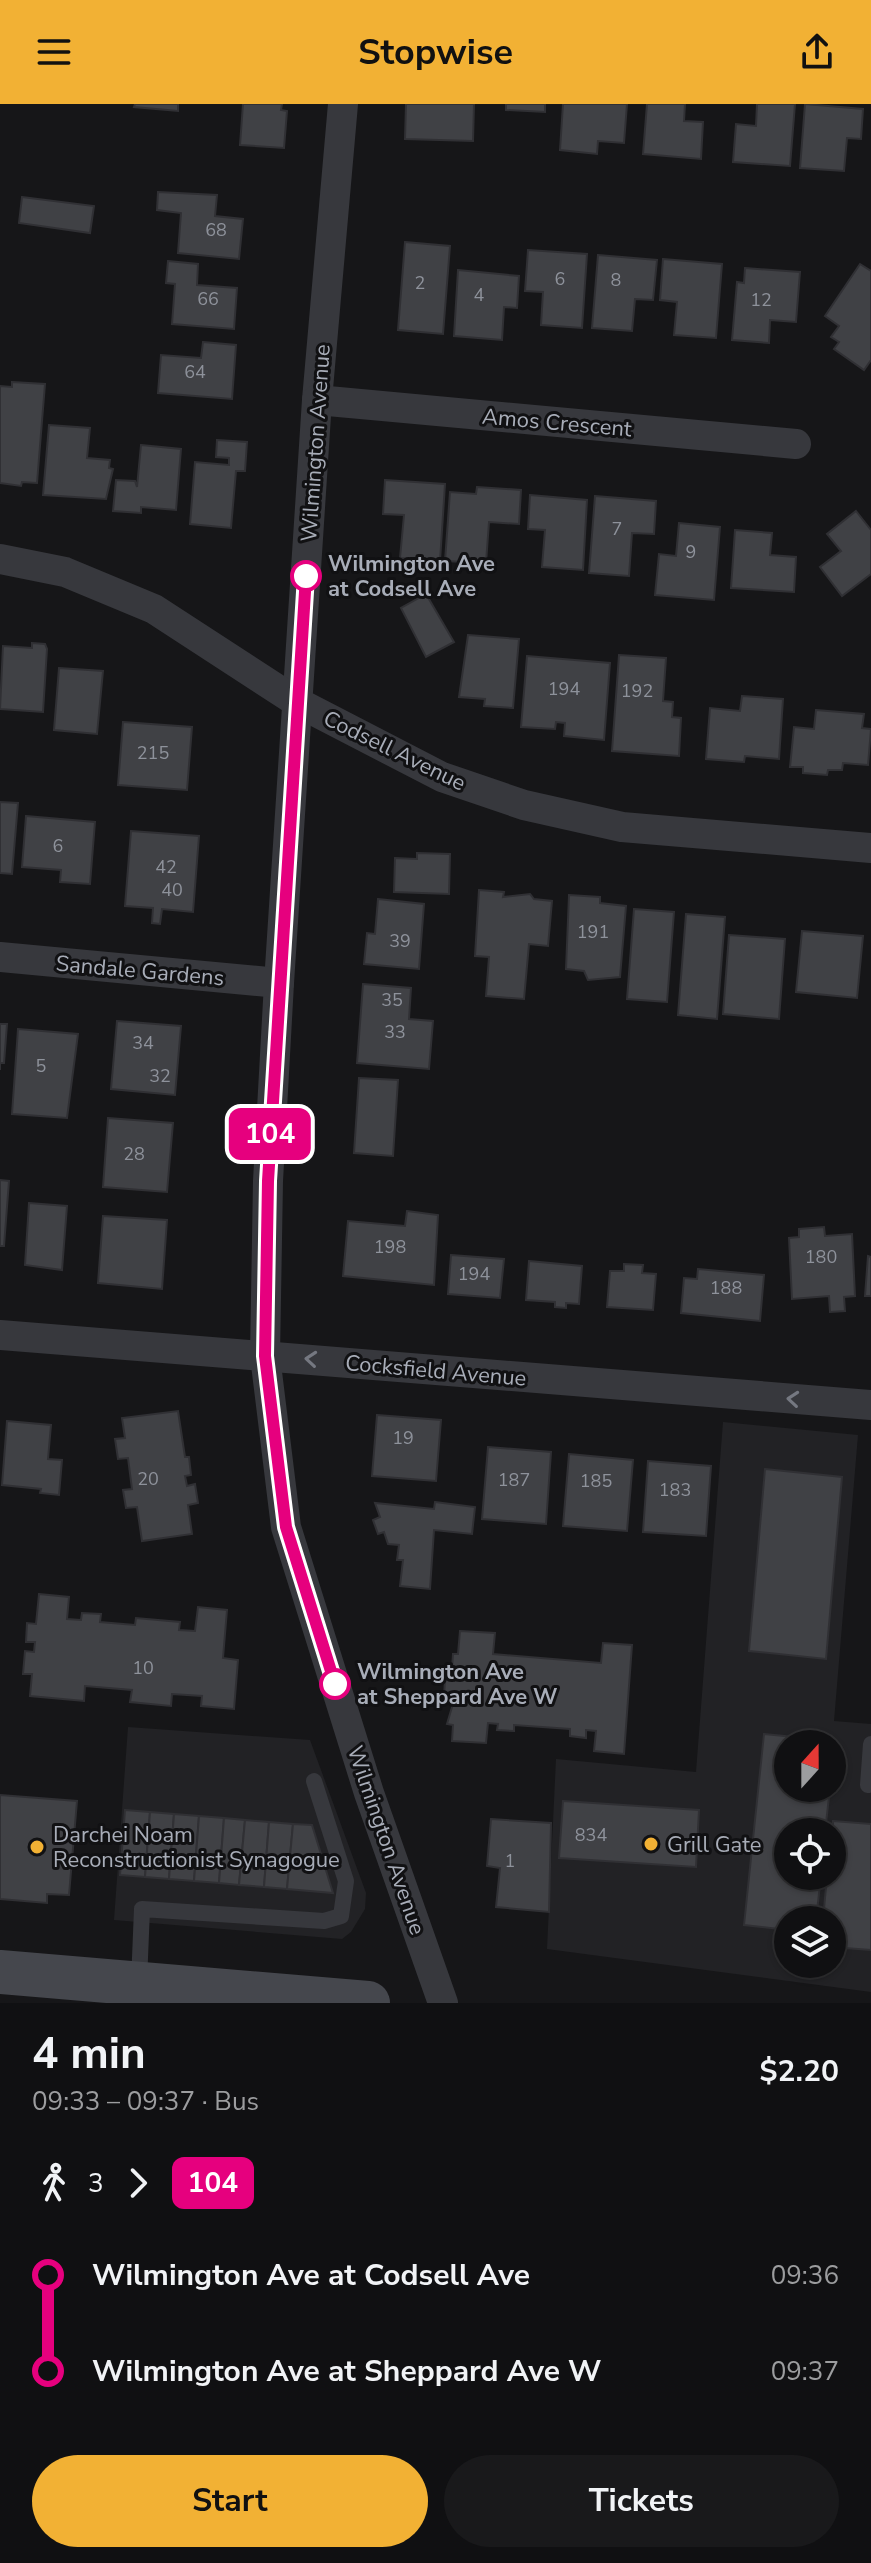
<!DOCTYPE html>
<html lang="en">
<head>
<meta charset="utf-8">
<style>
  :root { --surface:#101012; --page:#19191b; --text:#f1f3f6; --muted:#9c9d9f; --line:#303032; --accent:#f2b134 }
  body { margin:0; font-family:"Nunito Sans",sans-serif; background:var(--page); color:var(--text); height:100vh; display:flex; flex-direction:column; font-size:30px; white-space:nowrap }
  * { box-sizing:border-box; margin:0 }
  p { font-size:26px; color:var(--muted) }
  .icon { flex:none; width:44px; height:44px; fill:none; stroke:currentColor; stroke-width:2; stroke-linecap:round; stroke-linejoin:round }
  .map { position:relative; height:1899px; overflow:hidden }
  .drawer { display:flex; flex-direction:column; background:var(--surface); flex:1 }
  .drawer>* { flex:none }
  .badge { padding:0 16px; border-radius:12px; font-size:28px; line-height:52px }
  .needle { width:52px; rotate:21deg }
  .buttons { position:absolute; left:774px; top:1626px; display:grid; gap:16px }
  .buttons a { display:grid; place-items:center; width:72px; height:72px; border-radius:50%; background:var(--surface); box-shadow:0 2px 6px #0004,0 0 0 2px var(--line); font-size:40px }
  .map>.badge { position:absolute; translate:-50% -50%; box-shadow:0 0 0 4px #fff }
  .legs { display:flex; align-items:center; gap:12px; height:88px; padding:0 32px; font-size:26px }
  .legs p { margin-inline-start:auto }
  .overview { display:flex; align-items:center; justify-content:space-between; height:136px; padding:0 32px }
  h1 { font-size:44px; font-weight:700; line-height:60px }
  .cta { display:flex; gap:16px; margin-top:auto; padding:16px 32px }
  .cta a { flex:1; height:92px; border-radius:48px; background:var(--accent); color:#111; font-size:32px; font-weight:700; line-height:92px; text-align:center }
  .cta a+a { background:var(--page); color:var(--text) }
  ul { padding:0 32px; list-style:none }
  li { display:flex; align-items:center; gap:28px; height:96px; font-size:30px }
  li i { display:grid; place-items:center; width:12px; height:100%; margin:0 10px; background:currentColor }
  li i::after { content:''; width:20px; height:20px; margin:-10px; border:6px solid; border-radius:50%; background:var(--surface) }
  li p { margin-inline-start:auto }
  li:first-child i { background:linear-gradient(#0000 50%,currentColor 0) }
  li:last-child i { background:linear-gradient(currentColor 50%,#0000 0) }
  header { display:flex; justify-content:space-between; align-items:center; height:104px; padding:0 32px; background:var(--accent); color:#111; font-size:36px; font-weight:700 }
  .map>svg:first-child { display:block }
</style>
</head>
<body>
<header><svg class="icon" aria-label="menu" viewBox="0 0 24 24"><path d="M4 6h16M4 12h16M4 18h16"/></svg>Stopwise<svg class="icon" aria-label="share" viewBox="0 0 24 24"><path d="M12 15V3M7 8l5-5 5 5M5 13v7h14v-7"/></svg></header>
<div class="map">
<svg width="871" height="1899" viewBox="0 0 871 1899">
  <rect width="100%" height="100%" fill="#161618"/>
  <g fill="#222225" fill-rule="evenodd">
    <path d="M723,1318L858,1331L834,1617L871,1620V1888L547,1845L556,1655L696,1668ZM788,1640H832V1684H788ZM788,1728H832V1772H788ZM788,1816H832V1860H788Z"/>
    <path d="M128,1623L310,1636L366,1789L365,1805L351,1828L342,1835L114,1816Z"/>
  </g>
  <g fill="#404145" stroke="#303034" stroke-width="2">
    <path d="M135,0H178V7L134,3Z"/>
    <path d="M243,0H282L281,6L287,7L284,44L240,41Z"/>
    <path d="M406,0H474L473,37L405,35Z"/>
    <path d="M506,0H545V8L506,6Z"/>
    <path d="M563,0H627L624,39L598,37L597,50L560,46Z"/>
    <path d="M647,0H685L684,17L703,18L701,55L643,50Z"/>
    <path d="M757,0H795L790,62L733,58L736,20L756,22Z"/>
    <path d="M805,0L863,5L861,35L847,34L844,67L800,64Z"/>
    <path d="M158,88L217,91L215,112L243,115L239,155L178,149L181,109L157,106Z"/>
    <path d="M22,93L94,102L90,129L19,119Z"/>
    <path d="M405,138L450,142L443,230L398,226Z"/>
    <path d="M528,146L587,150L582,224L541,221L543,188L525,187Z"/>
    <path d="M598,151L657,156L653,196L635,195L632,227L592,224Z"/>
    <path d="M663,155L722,160L716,234L674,231L677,198L660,196Z"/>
    <path d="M168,157L198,160L197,181L237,184L234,225L172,220L175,180L166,179Z"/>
    <path d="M860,160L871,167V256L864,266L834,245L839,238L831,233L839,222L825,212Z"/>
    <path d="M745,164L800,168L796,218L770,216L769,239L732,236L737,178L744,179Z"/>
    <path d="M458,166L519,172L517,204L504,203L502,236L454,232Z"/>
    <path d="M203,238L236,241L232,295L158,289L161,251L201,254Z"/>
    <path d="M12,278L45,280L37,379L22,378L21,382L0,379V282L12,283Z"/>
    <path d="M49,321L90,324L87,354L110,356L109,364L113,365L106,395L43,391Z"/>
    <path d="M217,336L247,338L245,367H236L231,424L190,420L195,358L229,361V354L216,353Z"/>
    <path d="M141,341L181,345L176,406L141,403V409L113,407L116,376L135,377L137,383Z"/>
    <path d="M385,376L445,380L440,457L400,454L404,411L383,410Z"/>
    <path d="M477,383L521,386L519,420L489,418L486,459L445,457L450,388L476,390Z"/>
    <path d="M530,391L587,396L583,466L542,463L545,426L528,425Z"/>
    <path d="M595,392L656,397L654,430L632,429L629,472L589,469Z"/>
    <path d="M856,407L871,426V470L842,492L820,463L841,447L827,430Z"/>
    <path d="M679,419L720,423L714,496L655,491L659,450L676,452Z"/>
    <path d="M735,426L772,429L770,451L796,453L794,488L731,484Z"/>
    <path d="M426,490L454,538L426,553L401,504Z"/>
    <path d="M468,531L519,535L513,604L484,602L485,595L459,593Z"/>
    <path d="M32,539L45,540L47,545L43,608L0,605L3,542L32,544Z"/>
    <path d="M619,551L666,554L663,597L673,598L672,613L681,614L679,652L612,647Z"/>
    <path d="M527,552L610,559L604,636L564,632L565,619L556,618L555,625L521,623Z"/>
    <path d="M59,564L103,567L97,630L54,626Z"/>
    <path d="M742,592L783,595L779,655L745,652L744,658L706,655L710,604L740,607Z"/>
    <path d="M816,606L864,610L862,624L871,625L868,661L843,659L842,666H828L827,671L803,669V663H790L794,623L814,625Z"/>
    <path d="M123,618L192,623L187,686L118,681Z"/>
    <path d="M0,698L18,699L12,770L0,769Z"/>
    <path d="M26,712L95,718L90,780L60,778L61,766L22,763Z"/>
    <path d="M131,727L199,732L193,808L162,805L160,820L152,819L153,804L125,802Z"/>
    <path d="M417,749L450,750L449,790L394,788L395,754L417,755Z"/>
    <path d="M479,786L504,788L503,793L530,790L534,795L552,797L548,842L529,840L524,895L486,892L489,853L475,852Z"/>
    <path d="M569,791L600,793V799L626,802L620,873L588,876L584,867L566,865Z"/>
    <path d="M378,795L424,800L419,865L364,860L367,829L375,830Z"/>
    <path d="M634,805L674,808L667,898L627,895Z"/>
    <path d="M686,810L725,813L717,915L678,911Z"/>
    <path d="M802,827L863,832L857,894L796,888Z"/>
    <path d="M729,831L785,835L779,915L723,910Z"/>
    <path d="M363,880L411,884L409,915L433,917L429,965L357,959Z"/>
    <path d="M117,917L181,922L175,991L111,985Z"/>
    <path d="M0,920H7L4,959H0V966Z"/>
    <path d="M18,925L78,930L67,1014L12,1010Z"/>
    <path d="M359,974L398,976L393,1052L354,1049Z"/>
    <path d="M108,1014L173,1019L167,1088L103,1083Z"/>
    <path d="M0,1076L9,1077L4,1142H0Z"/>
    <path d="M29,1099L67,1102L62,1166L25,1161Z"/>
    <path d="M407,1107L438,1111L434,1181L343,1172L348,1117L405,1122Z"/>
    <path d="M103,1112L167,1116L162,1185L98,1179Z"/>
    <path d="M824,1123L825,1132L852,1130L855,1192L844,1193L845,1207L830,1208L829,1192L792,1195L789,1134L799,1133V1125Z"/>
    <path d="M451,1151L504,1155L500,1194L448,1190Z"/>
    <path d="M868,1152L871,1153V1192H865Z"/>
    <path d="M529,1157L582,1162L579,1200L566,1199V1204L555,1203V1198L526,1196Z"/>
    <path d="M624,1160L643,1161L642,1169L656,1170L653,1206L607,1203L610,1167H624Z"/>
    <path d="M698,1165L764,1171L760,1217L681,1209L684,1174L697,1175Z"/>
    <path d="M178,1307L185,1353H189L191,1371L185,1372L187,1382L195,1380L198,1399L188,1401L192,1430L142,1437L137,1403L126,1404L123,1386L132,1385L128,1354L118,1355L115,1335L125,1334L122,1314Z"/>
    <path d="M377,1311L441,1316L436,1377L372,1372Z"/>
    <path d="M7,1317L51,1321L48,1355L62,1356L59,1391L40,1389L41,1385L2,1381Z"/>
    <path d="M488,1343L551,1348L546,1420L482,1415Z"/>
    <path d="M569,1350L633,1356L627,1427L563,1422Z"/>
    <path d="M648,1357L711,1362L706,1432L643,1428Z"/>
    <path d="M765,1365L842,1373L826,1555L749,1547Z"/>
    <path d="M435,1398L475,1403L472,1430L434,1426L430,1485L400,1482L403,1456H397L399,1441L388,1440L384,1428L378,1430L373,1416L380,1413L375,1399L434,1405Z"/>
    <path d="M39,1490L69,1493L67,1515L81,1516L82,1509L101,1510L100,1518L135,1521L136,1514L180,1518L179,1526L195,1527L198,1503L227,1506L223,1554L238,1556L234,1605L201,1602L202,1592L172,1590L171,1602L130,1598L132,1586L85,1582L84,1597L30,1592L32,1570H23L25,1547L34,1548L35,1538H26L27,1519L36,1520Z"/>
    <path d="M460,1527L495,1529L493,1550L601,1559L603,1539L632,1541L624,1650L594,1647L596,1627L586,1626V1634L570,1632V1625L514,1621V1627L497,1626L498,1620L488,1619L486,1639L452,1637L453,1621L447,1620L455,1593L444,1592L445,1576L456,1577L457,1565H452L453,1550H458Z"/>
    <path d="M764,1630L835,1637L832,1663V1640H788V1684H830L825,1728H788V1772H821L816,1816H788V1826L744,1821Z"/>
    <path d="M0,1691L77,1697L69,1791L47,1790V1799L0,1795Z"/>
    <path d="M563,1697L699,1706L696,1763L559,1754Z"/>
    <path d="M125,1706L150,1708L145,1773L120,1771Z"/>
    <path d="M150,1708L174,1710L169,1775L145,1773Z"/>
    <path d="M174,1710L199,1712L194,1777L169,1775Z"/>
    <path d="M199,1712L224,1714L219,1779L194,1777Z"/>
    <path d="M224,1714L245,1716L239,1781L219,1779Z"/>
    <path d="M491,1715L551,1719L549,1808L496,1803L500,1764L487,1762Z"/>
    <path d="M245,1716L269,1718L264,1783L239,1781Z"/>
    <path d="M833,1717L871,1720V1846L832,1843V1816H823L827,1772H832Z"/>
    <path d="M269,1718L293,1720L287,1785L264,1783Z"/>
    <path d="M293,1720L312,1721L333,1789L287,1785Z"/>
  </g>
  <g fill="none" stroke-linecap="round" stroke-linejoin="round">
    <g stroke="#37383d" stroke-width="16">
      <path d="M868,1681L871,1640"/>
      <path d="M139,1878L142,1805L324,1817L341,1812L346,1777L314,1677"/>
    </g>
    <g stroke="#37383d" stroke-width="30">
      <path d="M343,0L317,296L279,879L268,1077L265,1252L286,1423L369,1689L443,1899"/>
      <path d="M317,296L796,340"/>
      <path d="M0,455L65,468L154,505L297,598L442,673L524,701L622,723L871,744"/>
      <path d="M0,853L279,879"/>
      <path d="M0,1231L871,1301"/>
    </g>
    <path stroke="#45474d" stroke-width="44" d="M0,1868L368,1899"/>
  </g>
  <defs><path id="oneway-chevron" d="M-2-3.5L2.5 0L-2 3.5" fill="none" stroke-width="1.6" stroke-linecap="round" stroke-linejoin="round" transform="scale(2)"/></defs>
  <g stroke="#757881">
    <use href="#oneway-chevron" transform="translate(311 1255) rotate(-175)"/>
    <use href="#oneway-chevron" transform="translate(793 1295) rotate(-175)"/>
  </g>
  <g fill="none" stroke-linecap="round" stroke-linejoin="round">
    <defs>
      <path id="line-1" d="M306,472L268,1077L265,1252L286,1423L335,1580"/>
    </defs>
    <use href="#line-1" stroke="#fff" stroke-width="18"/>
    <use href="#line-1" stroke="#e6007e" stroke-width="12"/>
  </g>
  <g fill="#fff" stroke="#e6007e" stroke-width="4">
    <circle cx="306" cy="472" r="14"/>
    <circle cx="335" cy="1580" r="14"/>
  </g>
  <g fill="#f2b134" stroke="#111113" stroke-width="3">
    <circle cx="651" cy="1740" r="8"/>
    <circle cx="37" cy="1743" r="8"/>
  </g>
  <g text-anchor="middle" stroke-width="6" stroke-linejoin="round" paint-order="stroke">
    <g font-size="18" fill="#8e929b">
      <text x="216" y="132">68</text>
      <text x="560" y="181">6</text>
      <text x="616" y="182">8</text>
      <text x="420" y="185">2</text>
      <text x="479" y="197">4</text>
      <text x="208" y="201">66</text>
      <text x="761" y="202">12</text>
      <text x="195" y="274">64</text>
      <text x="617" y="431">7</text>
      <text x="691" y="454">9</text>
      <text x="564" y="591">194</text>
      <text x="637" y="593">192</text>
      <text x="153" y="655">215</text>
      <text x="58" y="748">6</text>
      <text x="166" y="769">42</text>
      <text x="172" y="792">40</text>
      <text x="593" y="834">191</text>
      <text x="400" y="843">39</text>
      <text x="392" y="902">35</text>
      <text x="395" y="934">33</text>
      <text x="143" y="945">34</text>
      <text x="41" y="968">5</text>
      <text x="160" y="978">32</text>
      <text x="134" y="1056">28</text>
      <text x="390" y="1149">198</text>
      <text x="821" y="1159">180</text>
      <text x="474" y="1176">194</text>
      <text x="726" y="1190">188</text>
      <text x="403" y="1340">19</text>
      <text x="148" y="1381">20</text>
      <text x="514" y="1382">187</text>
      <text x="596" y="1383">185</text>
      <text x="675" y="1392">183</text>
      <text x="143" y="1570">10</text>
      <text x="591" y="1737">834</text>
      <text x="510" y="1763">1</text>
    </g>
    <g font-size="22" fill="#a8adb8" stroke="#111113">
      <text transform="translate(557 318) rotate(5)" y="8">Amos Crescent</text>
      <text transform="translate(315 339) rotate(-86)" y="8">Wilmington Avenue</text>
      <text transform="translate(395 646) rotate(26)" y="8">Codsell Avenue</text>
      <text transform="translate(140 866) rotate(5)" y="8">Sandale Gardens</text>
      <text transform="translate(436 1266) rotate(5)" y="8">Cocksfield Avenue</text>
      <text transform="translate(387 1736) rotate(71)" y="8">Wilmington Avenue</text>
    </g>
    <g font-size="22" font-weight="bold" fill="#a8adb8" stroke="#111113" text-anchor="start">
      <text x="328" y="467">Wilmington Ave<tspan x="328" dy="25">at Codsell Ave</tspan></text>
      <text x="357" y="1575">Wilmington Ave<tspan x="357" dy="25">at Sheppard Ave W</tspan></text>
    </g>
    <g font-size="22" fill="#a8adb8" stroke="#111113" text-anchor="start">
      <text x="53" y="1738">Darchei Noam<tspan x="53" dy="25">Reconstructionist Synagogue</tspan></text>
      <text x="667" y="1748">Grill Gate</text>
    </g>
  </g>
</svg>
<div class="buttons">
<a><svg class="needle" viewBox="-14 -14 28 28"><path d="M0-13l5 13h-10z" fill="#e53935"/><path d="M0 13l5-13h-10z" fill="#9c9d9f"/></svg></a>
<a><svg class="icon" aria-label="locate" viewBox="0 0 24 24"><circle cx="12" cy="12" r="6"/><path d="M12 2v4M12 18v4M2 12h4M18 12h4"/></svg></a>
<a><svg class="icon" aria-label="layers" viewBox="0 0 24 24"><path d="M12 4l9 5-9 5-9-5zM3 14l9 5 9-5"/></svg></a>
</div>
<b class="badge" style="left:270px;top:1030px;background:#e6007e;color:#fff">104</b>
</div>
<section class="drawer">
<div class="overview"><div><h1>4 min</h1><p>09:33 – 09:37 · Bus</p></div><b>$2.20</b></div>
<div class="legs"><svg class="icon" aria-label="walk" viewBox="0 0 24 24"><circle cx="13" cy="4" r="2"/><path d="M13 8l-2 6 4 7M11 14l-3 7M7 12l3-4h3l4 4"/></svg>3<svg class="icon" aria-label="forward" viewBox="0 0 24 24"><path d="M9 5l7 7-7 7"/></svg><b class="badge" style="background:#e6007e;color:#fff">104</b></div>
<ul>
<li><i style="color:#e6007e"></i><b>Wilmington Ave at Codsell Ave</b><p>09:36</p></li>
<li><i style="color:#e6007e"></i><b>Wilmington Ave at Sheppard Ave W</b><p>09:37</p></li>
</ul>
<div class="cta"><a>Start</a><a>Tickets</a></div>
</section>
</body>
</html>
